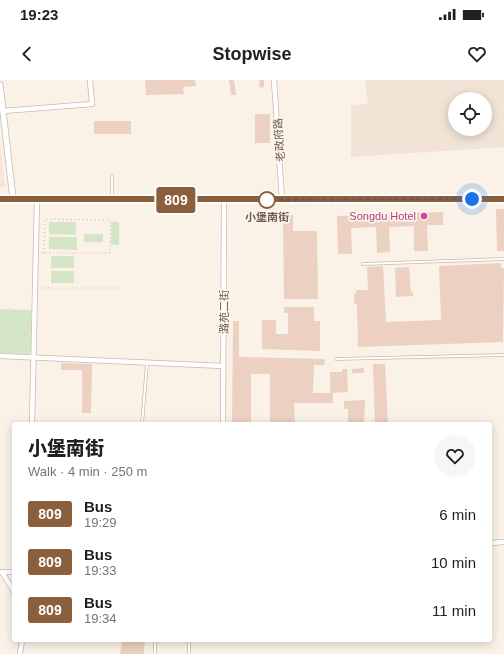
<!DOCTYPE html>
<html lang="en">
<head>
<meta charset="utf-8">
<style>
  :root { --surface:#fff; --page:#f6f6f6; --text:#202124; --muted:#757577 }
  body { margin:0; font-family:Helvetica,"Noto Sans SC",sans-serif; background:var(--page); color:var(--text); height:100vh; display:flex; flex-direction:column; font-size:15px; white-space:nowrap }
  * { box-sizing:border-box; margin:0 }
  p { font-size:13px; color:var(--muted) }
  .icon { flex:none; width:22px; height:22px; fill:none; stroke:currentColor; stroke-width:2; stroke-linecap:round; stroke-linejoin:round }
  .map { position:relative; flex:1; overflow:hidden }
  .side { position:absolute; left:12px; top:342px; width:480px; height:220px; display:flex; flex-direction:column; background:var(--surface); border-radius:4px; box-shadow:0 2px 10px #0003 }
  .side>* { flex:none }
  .badge { padding:0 8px; border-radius:3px; font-size:14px; line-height:26px }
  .buttons { position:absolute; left:448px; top:12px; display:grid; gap:8px }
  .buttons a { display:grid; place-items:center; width:44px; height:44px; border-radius:50%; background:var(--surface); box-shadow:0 2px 10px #0003; font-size:20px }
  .you { position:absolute; width:20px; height:20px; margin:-10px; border:3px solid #fff; border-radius:50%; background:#1a73e8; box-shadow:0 0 0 6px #1a73e833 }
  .map>.badge { position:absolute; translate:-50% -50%; box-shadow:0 0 0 2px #fff }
  .round { display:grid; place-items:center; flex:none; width:42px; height:42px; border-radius:21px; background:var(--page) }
  .headline { display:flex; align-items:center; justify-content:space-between; height:68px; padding:0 16px }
  h1 { font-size:19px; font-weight:800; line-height:30px }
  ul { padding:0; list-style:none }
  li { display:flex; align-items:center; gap:12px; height:48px; padding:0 16px }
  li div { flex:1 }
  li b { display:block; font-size:15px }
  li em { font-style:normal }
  li .badge { min-width:44px; font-weight:700; text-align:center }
  .status { display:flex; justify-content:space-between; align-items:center; height:28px; padding:0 20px; background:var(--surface); direction:ltr }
  .status svg { height:11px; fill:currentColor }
  header { display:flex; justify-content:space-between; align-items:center; height:52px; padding:0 16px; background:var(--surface); font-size:18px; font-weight:800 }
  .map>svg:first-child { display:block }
</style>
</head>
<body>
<div class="status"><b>19:23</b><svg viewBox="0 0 49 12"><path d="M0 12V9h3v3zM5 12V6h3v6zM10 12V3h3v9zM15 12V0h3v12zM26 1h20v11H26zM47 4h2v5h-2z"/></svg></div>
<header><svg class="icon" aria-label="back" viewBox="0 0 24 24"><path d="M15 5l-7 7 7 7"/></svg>Stopwise<svg class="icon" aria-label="heart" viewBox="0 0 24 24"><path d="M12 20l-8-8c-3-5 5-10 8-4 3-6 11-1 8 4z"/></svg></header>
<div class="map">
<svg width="504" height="574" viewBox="0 0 504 574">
  <rect width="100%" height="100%" fill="#faf2e7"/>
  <path fill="#f1e3d6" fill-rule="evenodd" d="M365,0H504V67L351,77V25L368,24ZM455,19H485V49H455Z"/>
  <path fill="#f9e3db" d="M0,64L5,107H0Z"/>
  <g fill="#d5e6c6">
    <path d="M49,142H76V155L49,154Z"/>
    <rect x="111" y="142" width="8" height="23"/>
    <rect x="84" y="154" width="19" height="8"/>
    <path d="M49,157H77V170L49,169Z"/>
    <rect x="51" y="176" width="23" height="12"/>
    <rect x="51" y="191" width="23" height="12"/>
    <path d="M0,229L31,230V272L28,274L0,273Z"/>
  </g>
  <g fill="#ecd0c1">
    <path d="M145,0H195L196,6L183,7L184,14L146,15Z"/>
    <path d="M229,0H234L236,15H231Z"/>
    <path d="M259,0H264V7L260,8Z"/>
    <rect x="255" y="34" width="15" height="29"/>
    <rect x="94" y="41" width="37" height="13"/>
    <path d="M496,129H504V171H497Z"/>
    <path d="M443,132V145H427L428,171H414V146L389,147L390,172L377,173L376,147L351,148L352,174H338L337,136Z"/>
    <path d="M283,135H293V151H317L318,219H284Z"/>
    <path d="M501,183V188H504L503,262L358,267L357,224H354V214L356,213V210H368L367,187L383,186L386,242L441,240L439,186Z"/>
    <path d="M409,187L411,212L413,211V216L396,217L395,188Z"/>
    <path d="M284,227H314V241H320V271L262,269V240H276V254H288V233H284Z"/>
    <path d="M233,241H239V277L325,279L324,285H314L313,313H333V323H294L295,344H270V294H251V344H232Z"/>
    <path d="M61,283L92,284L91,333H82V290H61Z"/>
    <path d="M373,284H385L388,344H375Z"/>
    <path d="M364,288V293H352V289Z"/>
    <path d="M342,289H347L348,312L330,313V292H342Z"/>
    <path d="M365,320L364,344H348V329H344V321Z"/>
    <path d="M122,560H145L144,574H120Z"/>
  </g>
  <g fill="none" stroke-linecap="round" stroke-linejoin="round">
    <defs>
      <g id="service">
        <path d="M112,96V118"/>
        <path d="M363,184L504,179"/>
        <path d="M336,279L504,275"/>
        <path d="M142,344L147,283"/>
        <path d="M155,560V574"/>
        <path d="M189,560V574"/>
      </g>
      <g id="minor">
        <path d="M274,0L282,120"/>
        <path d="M3,31L92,24L90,0"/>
        <path d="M0,276L223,286"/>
        <path d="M32,344L37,119"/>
        <path d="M223,344L224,120"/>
        <path d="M490,463L504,462"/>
        <path d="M2,492L14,512"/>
        <path d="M2,492H14"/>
        <path d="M20,574L22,560"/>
      </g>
      <g id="tertiary">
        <path d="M0,5L13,119"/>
        <path d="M0,119H504"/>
      </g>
    </defs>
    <use href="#service" stroke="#cbb9ae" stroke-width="3.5"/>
    <use href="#minor" stroke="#cbb9ae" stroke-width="6"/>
    <use href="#tertiary" stroke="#cbb9ae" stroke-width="7"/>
    <g stroke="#d1b4a4" stroke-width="1" stroke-dasharray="1 3" stroke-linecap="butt">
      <path d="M41,173H110V140L45,139L44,173"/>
      <path d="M40,208H118"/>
      <path d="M0,237L12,232L18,231L29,242V244"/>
      <path d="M5,271L29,252"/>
    </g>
    <use href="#service" stroke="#fff" stroke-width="2"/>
    <use href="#minor" stroke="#fff" stroke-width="4.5"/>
    <use href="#tertiary" stroke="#fff" stroke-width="5.5"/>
  </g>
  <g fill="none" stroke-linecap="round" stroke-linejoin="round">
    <defs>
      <path id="line" d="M0,119H504"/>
    </defs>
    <use href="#line" stroke="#fff" stroke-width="9"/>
    <use href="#line" stroke="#8b5e3c" stroke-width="6"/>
    <path stroke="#71594e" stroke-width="4" stroke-dasharray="0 7.2" d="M267,120L472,119"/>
  </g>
  <circle fill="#fff" stroke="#8b5e3c" stroke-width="2" cx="267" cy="120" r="8"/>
  <circle fill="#d1479c" stroke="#fdf6ec" stroke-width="1.5" cx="424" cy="136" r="4"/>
  <g text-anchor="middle" stroke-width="3.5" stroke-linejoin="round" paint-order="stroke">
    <g font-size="11" fill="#71594e" stroke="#fdf6ec">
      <text transform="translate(279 60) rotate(-94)" y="4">老政府路</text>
      <text transform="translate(224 232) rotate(-90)" y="4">潞苑二街</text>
    </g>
    <g font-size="11" fill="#b23c85" stroke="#fdf6ec" text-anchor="end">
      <text x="416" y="140">Songdu Hotel</text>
    </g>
    <g font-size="11" font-weight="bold" fill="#71594e" stroke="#fdf6ec">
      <text x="267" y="141">小堡南街</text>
    </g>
  </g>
</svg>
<div class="buttons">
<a><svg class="icon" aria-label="locate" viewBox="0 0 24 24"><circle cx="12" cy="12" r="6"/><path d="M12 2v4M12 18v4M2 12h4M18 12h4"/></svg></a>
</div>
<div class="you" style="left:472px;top:119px"></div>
<b class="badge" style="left:176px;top:120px;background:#8b5e3c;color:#fff">809</b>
<section class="side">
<div class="headline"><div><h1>小堡南街</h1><p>Walk · 4 min · 250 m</p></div><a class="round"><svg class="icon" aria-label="heart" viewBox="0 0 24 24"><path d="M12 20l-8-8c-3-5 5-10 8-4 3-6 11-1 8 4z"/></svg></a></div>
<ul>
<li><span class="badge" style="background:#8b5e3c;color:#fff">809</span><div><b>Bus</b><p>19:29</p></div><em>6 min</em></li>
<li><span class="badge" style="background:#8b5e3c;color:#fff">809</span><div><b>Bus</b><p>19:33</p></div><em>10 min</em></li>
<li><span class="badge" style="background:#8b5e3c;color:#fff">809</span><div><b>Bus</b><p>19:34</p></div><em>11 min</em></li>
</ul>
</section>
</div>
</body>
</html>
